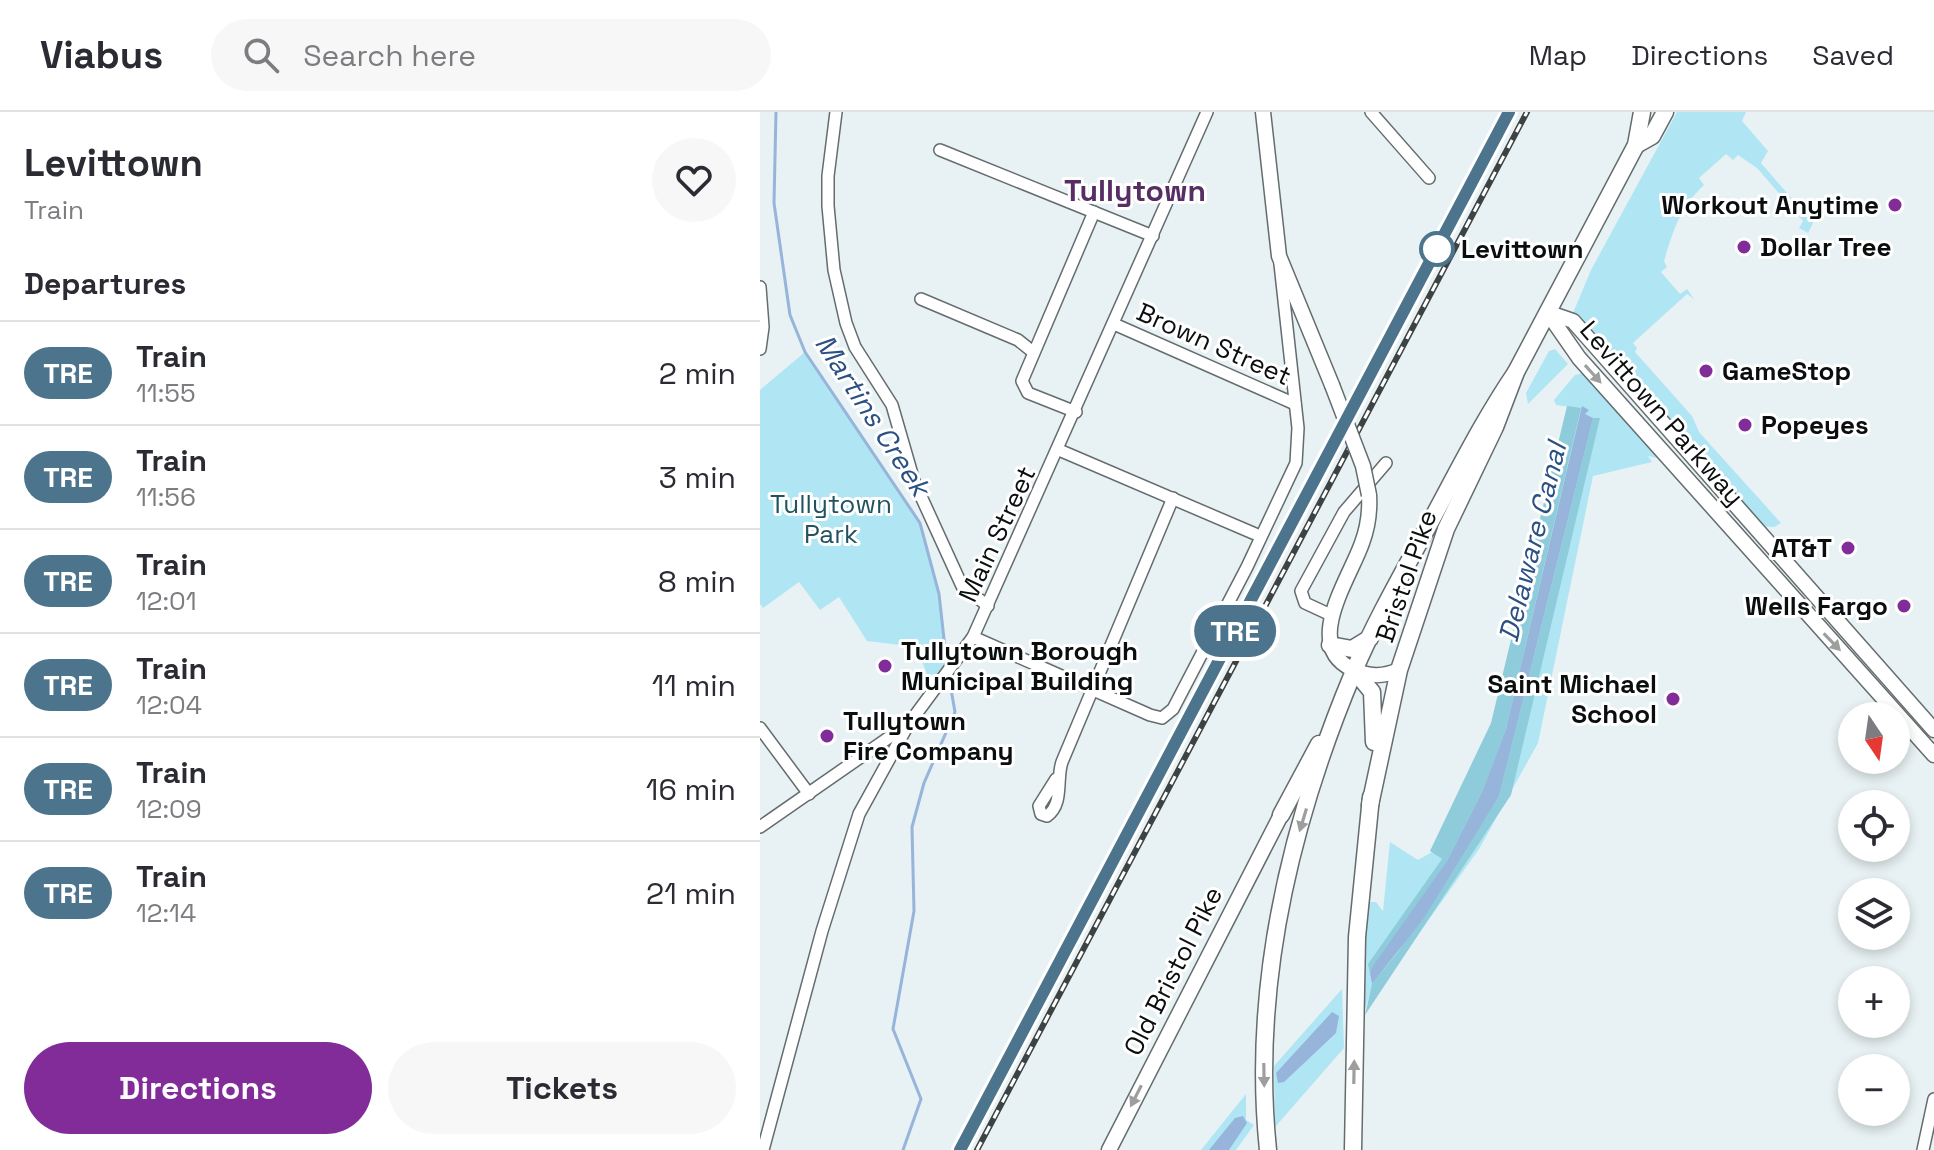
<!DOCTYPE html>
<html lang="en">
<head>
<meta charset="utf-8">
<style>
  :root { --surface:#fff; --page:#f7f7f7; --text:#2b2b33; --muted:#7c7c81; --line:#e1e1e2; --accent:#822c9a }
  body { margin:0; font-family:"Space Grotesk",sans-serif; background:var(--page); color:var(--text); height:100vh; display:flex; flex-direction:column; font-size:30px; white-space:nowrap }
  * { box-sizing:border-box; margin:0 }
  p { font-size:26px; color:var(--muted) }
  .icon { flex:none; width:44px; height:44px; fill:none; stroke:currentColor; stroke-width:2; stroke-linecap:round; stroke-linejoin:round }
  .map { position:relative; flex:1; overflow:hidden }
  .drawer { display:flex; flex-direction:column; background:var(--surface); width:760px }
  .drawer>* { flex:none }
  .badge { padding:0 16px; border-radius:26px; font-size:28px; line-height:52px }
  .needle { width:52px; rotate:167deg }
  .controls { position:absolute; left:1078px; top:590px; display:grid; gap:16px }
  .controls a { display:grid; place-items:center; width:72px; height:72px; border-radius:50%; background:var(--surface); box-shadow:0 4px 12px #0003; font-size:40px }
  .map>.badge { position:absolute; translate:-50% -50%; box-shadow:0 0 0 4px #fff }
  h2 { padding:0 24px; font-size:30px; line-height:72px }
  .round { display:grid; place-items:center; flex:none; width:84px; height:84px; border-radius:42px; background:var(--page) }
  .summary { display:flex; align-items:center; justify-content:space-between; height:136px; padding:0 24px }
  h1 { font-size:38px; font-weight:800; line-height:60px }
  .primary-button { display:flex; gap:16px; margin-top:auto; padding:16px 24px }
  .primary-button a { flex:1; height:92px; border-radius:48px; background:var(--accent); color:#fff; font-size:32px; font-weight:800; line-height:92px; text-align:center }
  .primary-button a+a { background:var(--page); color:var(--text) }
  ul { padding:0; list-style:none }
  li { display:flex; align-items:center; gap:24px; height:104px; padding:0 24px; border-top:2px solid var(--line) }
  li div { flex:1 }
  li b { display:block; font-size:30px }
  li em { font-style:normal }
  li .badge { min-width:88px; font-weight:700; text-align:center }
  header { display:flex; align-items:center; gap:48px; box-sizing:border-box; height:112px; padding:0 40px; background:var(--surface); border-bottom:2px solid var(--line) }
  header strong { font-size:38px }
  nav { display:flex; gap:44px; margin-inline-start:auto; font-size:28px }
  .search { width:560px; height:72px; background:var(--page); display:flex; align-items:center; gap:20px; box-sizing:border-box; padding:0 28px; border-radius:44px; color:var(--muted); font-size:30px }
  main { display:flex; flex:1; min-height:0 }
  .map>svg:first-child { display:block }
</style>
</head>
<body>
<header>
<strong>Viabus</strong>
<div class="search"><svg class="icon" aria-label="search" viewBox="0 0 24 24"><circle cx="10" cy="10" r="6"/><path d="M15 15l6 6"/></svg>Search here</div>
<nav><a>Map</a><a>Directions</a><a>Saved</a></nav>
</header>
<main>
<section class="drawer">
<div class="summary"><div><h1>Levittown</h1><p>Train</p></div><a class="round"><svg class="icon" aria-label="heart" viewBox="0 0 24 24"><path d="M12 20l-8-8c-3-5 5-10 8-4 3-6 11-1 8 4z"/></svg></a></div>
<h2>Departures</h2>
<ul>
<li><span class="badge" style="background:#4c748c;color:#fff">TRE</span><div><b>Train</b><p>11:55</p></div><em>2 min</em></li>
<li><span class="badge" style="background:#4c748c;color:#fff">TRE</span><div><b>Train</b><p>11:56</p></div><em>3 min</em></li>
<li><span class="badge" style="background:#4c748c;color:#fff">TRE</span><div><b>Train</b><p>12:01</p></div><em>8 min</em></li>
<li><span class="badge" style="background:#4c748c;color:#fff">TRE</span><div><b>Train</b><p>12:04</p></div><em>11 min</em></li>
<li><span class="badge" style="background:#4c748c;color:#fff">TRE</span><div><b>Train</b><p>12:09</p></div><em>16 min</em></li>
<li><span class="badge" style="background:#4c748c;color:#fff">TRE</span><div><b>Train</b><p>12:14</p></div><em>21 min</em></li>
</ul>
<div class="primary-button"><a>Directions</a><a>Tickets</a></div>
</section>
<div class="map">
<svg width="1174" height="1038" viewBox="0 0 1174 1038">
  <rect width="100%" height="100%" fill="#e8f1f3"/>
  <g fill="#b0e6f4">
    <path d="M917,0H986L982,9L1008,39L1001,51L1053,111L1048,121L1039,116L1043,109L997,56L978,43L973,48L966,42L939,66L944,73C920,95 913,119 904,149L907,155L901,160L920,182L927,177L934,187L927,182L873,231L877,236L875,240L932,304L939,320L1021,411L1014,415L999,414L813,201L831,158Z"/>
    <path d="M795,237L808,252L768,292L766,281L789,239Z"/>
    <path d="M45,240L160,411L179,482L186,550L170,571L157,535L107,529L79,485L60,498L39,470L3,496L0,492V278Z"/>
    <path d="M823,261L902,347L888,344L892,350L833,364L778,631L719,737L633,858L611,878L603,904L607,790H616L623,799L630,730L658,748L672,740L722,642L746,566L810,295L796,293L794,288L815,263Z"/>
    <path d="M582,877L584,936L515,1015L514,954Z"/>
    <path d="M486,982V1008L494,1013L476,1038H441Z"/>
  </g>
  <g fill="#8fccdb">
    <path d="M807,294L821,296L746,617L722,680L687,749L610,861L608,852L682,747L670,739L731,611Z"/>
    <path d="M833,306H840L751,683L605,903L612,872L638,840L739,684Z"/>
  </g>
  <g fill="#97b4db">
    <path d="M822,294L829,298L825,302L833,306L739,684L664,806L612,872L610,861L613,854L687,749L722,680L746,617Z"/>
    <path d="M572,900L579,904L576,921L524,970L518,971L516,961Z"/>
    <path d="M483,1004L487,1011L469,1038H449L475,1006Z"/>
  </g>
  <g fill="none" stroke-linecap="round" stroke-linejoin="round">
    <g stroke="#97b4db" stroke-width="3">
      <path d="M16,0L14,91L30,203L45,240L160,411L179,482L187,554"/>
      <path d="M143,1038L161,987L133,917L154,799L152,715L164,671L195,600L189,566"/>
    </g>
    <defs>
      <g id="minor">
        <path d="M76,0L68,64V94L74,158L86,211L95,235L132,293L154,369L202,474L228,494"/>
        <path d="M611,0L669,66"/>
        <path d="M180,38L393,124"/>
        <path d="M0,175L3,215L0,237"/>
        <path d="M161,187L258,228L273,240"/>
        <path d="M354,212L535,292"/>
        <path d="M316,300L268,281L262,269L334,100"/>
        <path d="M299,338L500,424"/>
        <path d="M573,504L545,491L541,479L584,400L626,351"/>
        <path d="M213,525L390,603L402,606L413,597L487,455L536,351L538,316L520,152"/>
        <path d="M0,616L49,682"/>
        <path d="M296,667L279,694L281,702L287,704C304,692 296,667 302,650L413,386"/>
        <path d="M0,715L144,615"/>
        <path d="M3,1038L62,819L99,702L148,613L213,525L447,0"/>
        <path d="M1163,1038L1174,987"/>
      </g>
      <g id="major">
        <path d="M503,0L519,144L572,273"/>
        <path d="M787,200L819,246L1174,643"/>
        <path d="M787,200L813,209L1174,618"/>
        <path d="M609,383C610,399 608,415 602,431C590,466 542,533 592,557C609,565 623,565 639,558"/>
        <path d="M349,1038L521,703"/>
      </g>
      <g id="highway">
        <path d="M876,33L892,24L905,0"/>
        <path d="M570,533L592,537L610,526"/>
        <path d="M594,558L612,580L614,630"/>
        <path d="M610,693L639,558L686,417L735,315L756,260L876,33L882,0"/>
        <path d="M521,703L559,632"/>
        <path d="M508,1038C491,874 531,709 594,559C616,507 645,457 672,407C699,357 724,307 756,260"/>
        <path d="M593,1038L597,825L611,685"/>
      </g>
    </defs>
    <use href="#minor" stroke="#646c6e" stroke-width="14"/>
    <use href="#major" stroke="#646c6e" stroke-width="17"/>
    <use href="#highway" stroke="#646c6e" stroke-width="19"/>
    <use href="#minor" stroke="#fff" stroke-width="11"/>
    <use href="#major" stroke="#fff" stroke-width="14"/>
    <use href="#highway" stroke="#fff" stroke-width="16"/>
    <defs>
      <g id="rail">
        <path d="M200,1038L749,0"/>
        <path d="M217,1038L767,0"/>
      </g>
    </defs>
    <use href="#rail" stroke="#3d4242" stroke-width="6"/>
    <use href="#rail" stroke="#fff" stroke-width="3" stroke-dasharray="9" stroke-linecap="butt"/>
    <defs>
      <path id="major-bridge" d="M572,273L603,354L609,383"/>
    </defs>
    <use href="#major-bridge" stroke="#646c6e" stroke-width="17" stroke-linecap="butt"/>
    <use href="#major-bridge" stroke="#fff" stroke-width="14"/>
  </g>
  <defs><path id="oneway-solid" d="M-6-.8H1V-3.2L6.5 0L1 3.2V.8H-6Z" transform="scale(2)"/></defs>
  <g fill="#9d9f9f">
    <use href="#oneway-solid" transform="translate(833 262) rotate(48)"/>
    <use href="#oneway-solid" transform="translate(1072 530) rotate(46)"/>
    <use href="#oneway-solid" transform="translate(543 708) rotate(107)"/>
    <use href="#oneway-solid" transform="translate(594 960) rotate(-89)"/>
    <use href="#oneway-solid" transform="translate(504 963) rotate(89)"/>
    <use href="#oneway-solid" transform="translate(376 984) rotate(117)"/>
  </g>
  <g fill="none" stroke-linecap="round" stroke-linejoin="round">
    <defs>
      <path id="line" d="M200,1038L749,0"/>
    </defs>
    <use href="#line" stroke="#fff" stroke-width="18"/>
    <use href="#line" stroke="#4c748c" stroke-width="12"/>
  </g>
  <g fill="#822c9a" stroke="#fff" stroke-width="3">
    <circle cx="1135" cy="93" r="8"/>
    <circle cx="984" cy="135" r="8"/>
    <circle cx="946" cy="259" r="8"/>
    <circle cx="985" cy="313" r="8"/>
    <circle cx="1088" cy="436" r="8"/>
    <circle cx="1144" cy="494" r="8"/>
    <circle cx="125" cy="554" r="8"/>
    <circle cx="913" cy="587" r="8"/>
    <circle cx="67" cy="624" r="8"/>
  </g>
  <circle fill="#fff" stroke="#4c748c" stroke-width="4" cx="677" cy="137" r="16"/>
  <g text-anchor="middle" stroke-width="6" stroke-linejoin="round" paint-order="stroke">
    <g font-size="26" font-weight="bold" fill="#0b0e0e" stroke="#fff" text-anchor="start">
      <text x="1119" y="102" text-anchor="end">Workout Anytime</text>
      <text x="1000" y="144">Dollar Tree</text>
      <text x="962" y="268">GameStop</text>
      <text x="1001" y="322">Popeyes</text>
      <text x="1072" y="445" text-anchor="end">AT&amp;T</text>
      <text x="1128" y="503" text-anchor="end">Wells Fargo</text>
      <text x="141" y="548">Tullytown Borough<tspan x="141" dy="30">Municipal Building</tspan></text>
      <text x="897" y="581" text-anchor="end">Saint Michael<tspan x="897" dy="30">School</tspan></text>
      <text x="83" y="618">Tullytown<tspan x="83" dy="30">Fire Company</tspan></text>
    </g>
    <g font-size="26" font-weight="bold" fill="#0b0e0e" stroke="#fff" text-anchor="start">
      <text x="701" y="146">Levittown</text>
    </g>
    <g font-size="26" fill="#0b0e0e" stroke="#fff">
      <text transform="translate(454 232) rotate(24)" y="9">Brown Street</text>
      <text transform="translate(902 301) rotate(49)" y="9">Levittown Parkway</text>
      <text transform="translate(237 422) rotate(-65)" y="9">Main Street</text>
      <text transform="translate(646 464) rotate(-71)" y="9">Bristol Pike</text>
      <text transform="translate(413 859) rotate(-63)" y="9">Old Bristol Pike</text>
    </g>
    <g font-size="26" fill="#20535f" stroke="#fff">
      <text x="71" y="401">Tullytown<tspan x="71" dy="30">Park</tspan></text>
    </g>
    <g font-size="28" font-style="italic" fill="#2b5183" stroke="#fff">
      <text transform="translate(113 303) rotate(57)" y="10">Martins Creek</text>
      <text transform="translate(772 430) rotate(-76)" y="10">Delaware Canal</text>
    </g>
    <g font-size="30" font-weight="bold" fill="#572d63" stroke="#fff">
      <text x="375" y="89">Tullytown</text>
    </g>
  </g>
</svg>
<div class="controls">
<a><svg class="needle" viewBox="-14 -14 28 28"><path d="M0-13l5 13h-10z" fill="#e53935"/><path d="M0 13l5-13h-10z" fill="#7c7c81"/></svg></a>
<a><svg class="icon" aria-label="locate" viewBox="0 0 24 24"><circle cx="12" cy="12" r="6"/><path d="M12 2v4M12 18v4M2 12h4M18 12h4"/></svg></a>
<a><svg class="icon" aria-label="layers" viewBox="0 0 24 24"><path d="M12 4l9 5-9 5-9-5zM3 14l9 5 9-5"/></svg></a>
<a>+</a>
<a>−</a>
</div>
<b class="badge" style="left:475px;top:519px;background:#4c748c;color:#fff">TRE</b>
</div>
</main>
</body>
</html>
